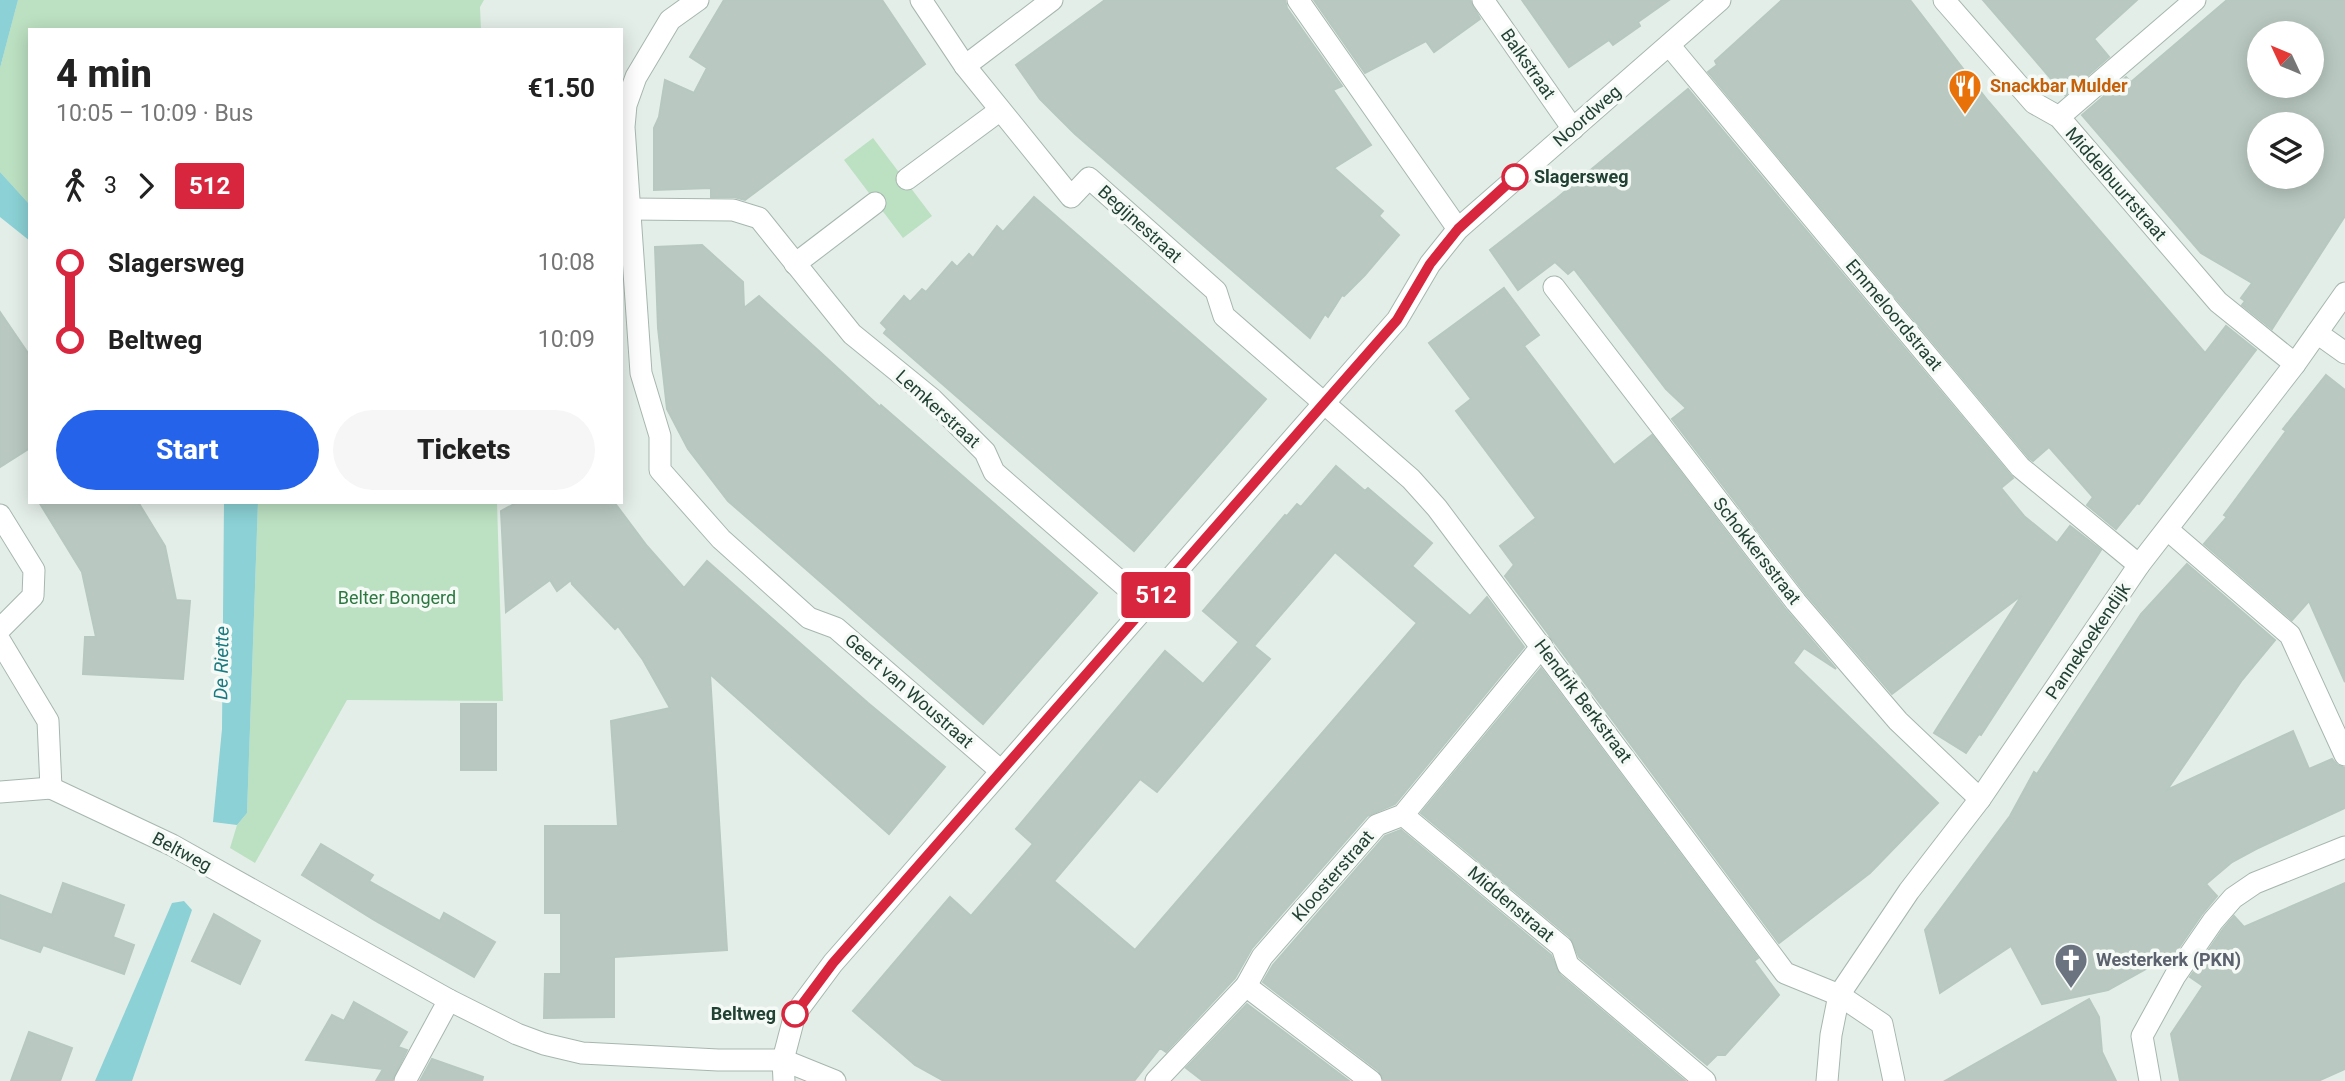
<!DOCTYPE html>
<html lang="en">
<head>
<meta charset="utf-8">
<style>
  :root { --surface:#fff; --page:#f6f6f6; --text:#222; --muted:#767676; --accent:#2563eb }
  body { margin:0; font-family:Roboto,sans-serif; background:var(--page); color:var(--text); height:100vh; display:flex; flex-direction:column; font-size:26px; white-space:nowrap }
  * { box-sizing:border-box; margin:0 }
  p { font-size:23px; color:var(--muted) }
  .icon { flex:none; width:38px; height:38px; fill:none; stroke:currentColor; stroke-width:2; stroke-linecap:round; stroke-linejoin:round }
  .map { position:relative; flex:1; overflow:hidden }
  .side { position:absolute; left:28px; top:28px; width:595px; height:476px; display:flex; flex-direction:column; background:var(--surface); border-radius:0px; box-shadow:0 4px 18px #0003 }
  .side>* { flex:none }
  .badge { padding:0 14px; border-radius:5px; font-size:24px; line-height:46px }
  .needle { width:46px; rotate:314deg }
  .tools { position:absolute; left:2247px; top:21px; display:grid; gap:14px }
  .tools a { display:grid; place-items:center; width:77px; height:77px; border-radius:50%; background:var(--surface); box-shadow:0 4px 18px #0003; font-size:35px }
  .map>.badge { position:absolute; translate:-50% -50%; box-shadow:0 0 0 4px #fff }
  .legs { display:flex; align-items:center; gap:10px; height:77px; padding:0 28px; font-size:23px }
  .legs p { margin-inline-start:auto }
  .head { display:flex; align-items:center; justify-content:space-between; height:119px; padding:0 28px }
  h1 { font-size:38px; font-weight:800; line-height:52px }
  .cta { display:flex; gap:14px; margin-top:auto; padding:14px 28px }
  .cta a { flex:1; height:80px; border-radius:42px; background:var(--accent); color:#fff; font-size:28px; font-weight:800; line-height:80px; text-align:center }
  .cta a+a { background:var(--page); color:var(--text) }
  ul { padding:0 28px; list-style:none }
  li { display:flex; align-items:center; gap:24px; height:77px; font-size:26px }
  li i { display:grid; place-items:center; width:10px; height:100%; margin:0 9px; background:currentColor }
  li i::after { content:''; width:18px; height:18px; margin:-9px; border:5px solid; border-radius:50%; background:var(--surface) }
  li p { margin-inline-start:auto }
  li:first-child i { background:linear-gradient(#0000 50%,currentColor 0) }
  li:last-child i { background:linear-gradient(currentColor 50%,#0000 0) }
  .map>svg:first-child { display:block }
</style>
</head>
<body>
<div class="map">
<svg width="2345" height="1081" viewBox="0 0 2345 1081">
  <rect width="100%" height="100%" fill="#e4eee8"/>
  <g fill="#bce0c2">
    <path d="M18,0H484L480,7L481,30H30V205L0,172V68Z"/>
    <path d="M873,138L932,216L903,238L844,160Z"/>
    <path d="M258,502H497L503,701L347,700L255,863L230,848L237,825L247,813Z"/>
  </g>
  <g fill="#8bd1d5">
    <path d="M0,0H18L0,68Z"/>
    <path d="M0,172L30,205V241L0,217Z"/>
    <path d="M224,502H258L247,813L237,825L213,822L222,729Z"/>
    <path d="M184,901L192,910L132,1081H95L172,903Z"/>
  </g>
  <g fill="#b9c9c1" stroke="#b6c8bf" stroke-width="2" fill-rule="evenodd">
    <path d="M724,0H882L925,64L745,200L734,197H711V188L654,190V128L659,117L665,80L694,93L707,68L690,57Z"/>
    <path d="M1105,0H1285L1287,8L1342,86L1333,90L1371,145L1334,168L1383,211L1379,216L1399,235L1365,275L1344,296L1342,295L1328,317L1325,314L1310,338L1075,134L1040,99L1016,65Z"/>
    <path d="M1314,0H1470L1480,19L1434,52L1426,41L1365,73Z"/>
    <path d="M1522,0H1669L1638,22L1640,26L1613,45L1609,40L1569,67Z"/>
    <path d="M1782,0H1910L1988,101L2205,353L2226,326L2256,350L2139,504L2137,503L2116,529L2087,505L2093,497L2049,447L2033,461L2029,458L1708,72L1717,65L1715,61Z"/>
    <path d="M1983,0H2137L2094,39L2109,57L2065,95Z"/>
    <path d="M2227,0H2345V216L2272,329L2242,305L2245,301L2241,298L2252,283L2201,253L2082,115L2126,77L2131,82ZM2259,33H2312V86H2259ZM2259,124H2312V177H2259Z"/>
    <path d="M1688,89L2013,478L2001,488L2024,516L2057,543L2070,526L2101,550L1981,735L1979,734L1966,753L1934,733L2022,595L1892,694L1806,594L1672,419L1686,408L1666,389L1574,269L1568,274L1555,262L1518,290L1490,250L1557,198Z"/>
    <path d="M1034,197L1266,399L1134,551L884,333L887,329L881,323L904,296L910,302L922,289L926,292L952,262L957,267L969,254L973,258L997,226L1003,232Z"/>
    <path d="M702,245L743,282L744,308L759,296L880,407L881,405L1097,593L983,724L728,501L688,449L667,409L658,328L655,247Z"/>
    <path d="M1504,288L1539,335L1524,346L1614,465L1652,435L1786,610L1836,669L1804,648L1793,663L1938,803L1870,873L1779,943L1505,576L1514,565L1500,546L1536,518L1456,411L1471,399L1429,343Z"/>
    <path d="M0,312L30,356V448L0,467Z"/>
    <path d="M2326,375L2345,390V682L2309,601L2292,620L2204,544L2227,517L2224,515L2286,431L2283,429Z"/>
    <path d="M1336,466L1365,491L1368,488L1432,543L1412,566L1470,616L1487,597L1524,647L1395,804L1367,816L1252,948L1235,978L1166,1052L1160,1048L1134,1081H944L915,1065L853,1011L950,897L971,916L1033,844L1016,829L1165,651L1203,684L1239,642L1203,611L1285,515L1287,516L1297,504L1301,507ZM1335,552L1417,623L1135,950L1054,881L1140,779L1157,792L1270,659L1254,646Z"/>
    <path d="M39,502H138L165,546L176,600L190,601L183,679L83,674L85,637H96L82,572Z"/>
    <path d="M518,502H614L647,546L684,588L707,561L868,703L945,767L889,834L710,674L727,950L614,957V1017L544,1018L545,974H561V913H545V826H618L611,721L670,708L643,660L618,626L615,629L572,584L571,580L557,591L550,580L506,612L501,511Z"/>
    <path d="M2187,564L2275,640L2242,680L2167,790L2293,731L2309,769L2332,759L2337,765L2345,768V808L2256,849L2232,862L2206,884L2217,896L2202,914L2169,962L2164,959L2108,990L2042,1004L2011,946L1940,993L1925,930L2010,816L2034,772L2037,774L2141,614Z"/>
    <path d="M1541,668L1758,958L1754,961L1779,995L1725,1055H1717L1707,1065L1579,957L1570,937L1421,813Z"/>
    <rect x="461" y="704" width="35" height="66"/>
    <path d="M1401,830L1551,955L1560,975L1685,1081H1384L1379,1071L1263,982L1273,965L1385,836Z"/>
    <path d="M321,844L373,875L369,881L440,921L444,913L495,942L474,977L374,920L302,875Z"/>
    <path d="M63,883L124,905L113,937L134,945L124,974L43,945L40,952L0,938V895L52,915Z"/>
    <path d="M2345,883V1069L2318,1081H2180L2171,1034L2203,986L2190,977L2223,929L2234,916L2244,927Z"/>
    <path d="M214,914L260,941L240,984L192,961Z"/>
    <path d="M2089,999L2099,1017L2102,1052L2116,1081H1945Z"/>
    <path d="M354,1002L407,1032L398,1047L407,1050L392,1081H376L383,1069L306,1060L332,1015L344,1021Z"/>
    <path d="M1247,1004L1349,1081H1203L1186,1068Z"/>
    <path d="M29,1032L72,1048L60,1081H11Z"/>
    <path d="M432,1059L483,1077L482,1081H420Z"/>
  </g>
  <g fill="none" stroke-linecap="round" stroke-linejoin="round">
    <defs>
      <g id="street">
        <path d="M698,0L670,20L636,77L626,105L624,127L641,373L660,436V470L721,539L809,618L836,628L1001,771"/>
        <path d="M921,0L965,66L1071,197L1089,178L1216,291L1224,316L1411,479L1437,508L1785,973L1839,995L1882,1024L1894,1081"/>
        <path d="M1298,0L1458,229"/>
        <path d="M1483,0L1573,129"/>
        <path d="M1944,0L2034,103L2059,117L2218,302L2295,364"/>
        <path d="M1669,45L2020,467L2139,565"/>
        <path d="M965,66L1052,0"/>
        <path d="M2059,117L2195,0"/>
        <path d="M907,179L999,111"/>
        <path d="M630,209L733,210L759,218L852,334L932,399L985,452L994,472L1147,605"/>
        <path d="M795,264L875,203"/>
        <path d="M1554,287L1796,602L1898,721L1980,799"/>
        <path d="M2317,333L2345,353"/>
        <path d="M0,515L34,570L33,596L0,629"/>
        <path d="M2168,530L2290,635L2345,755"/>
        <path d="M0,641L48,721L51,788"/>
        <path d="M51,788L172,845L449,1000L517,1034L544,1044L582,1053L718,1060H783L835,1081"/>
        <path d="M0,792L51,788"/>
        <path d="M1403,815L1562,947L1568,965L1705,1081"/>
        <path d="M1246,986L1371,1081"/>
        <path d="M405,1081L449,1000"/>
        <path d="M784,1081L783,1060L795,1014L833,963L1397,320L1430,264L1458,229L1720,0"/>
        <path d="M1156,1081L1246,986L1262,957L1377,825L1403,815L1542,646"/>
        <path d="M1827,1081L1831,1035L1839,995L1909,891L1980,799L2139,565L2295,364L2345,293"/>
        <path d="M2150,1081L2142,1036L2175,976L2213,921L2233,898L2255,883L2345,847"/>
      </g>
    </defs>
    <use href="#street" stroke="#a6b7af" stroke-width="23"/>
    <use href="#street" stroke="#fff" stroke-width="21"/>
  </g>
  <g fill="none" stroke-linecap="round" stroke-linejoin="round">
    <defs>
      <path id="line-1" d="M795,1014L833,963L1397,320L1430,264L1458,229L1515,177"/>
    </defs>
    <use href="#line-1" stroke="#fff" stroke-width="16"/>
    <use href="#line-1" stroke="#d7263d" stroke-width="10"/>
  </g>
  <defs>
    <symbol id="restaurant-pin" viewBox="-11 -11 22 30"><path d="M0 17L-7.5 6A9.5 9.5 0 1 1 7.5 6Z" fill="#e8710a" stroke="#f5faf7"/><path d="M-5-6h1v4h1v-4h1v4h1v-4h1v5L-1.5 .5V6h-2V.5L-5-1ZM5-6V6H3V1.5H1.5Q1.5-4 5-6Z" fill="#fff"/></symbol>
    <symbol id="church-pin" viewBox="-11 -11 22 30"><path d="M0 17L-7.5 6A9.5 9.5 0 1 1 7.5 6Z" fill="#6b7280" stroke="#f5faf7"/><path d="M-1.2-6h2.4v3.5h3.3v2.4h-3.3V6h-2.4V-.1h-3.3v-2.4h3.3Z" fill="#fff"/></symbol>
  </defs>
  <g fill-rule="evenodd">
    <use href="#restaurant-pin" x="1946" y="67" width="38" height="52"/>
    <use href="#church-pin" x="2052" y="941" width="38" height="52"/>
  </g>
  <g fill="#fff" stroke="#d7263d" stroke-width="3.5">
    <circle cx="1515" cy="177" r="12"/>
    <circle cx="795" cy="1014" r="12"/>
  </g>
  <g text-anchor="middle" stroke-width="7" stroke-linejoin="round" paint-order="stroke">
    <g font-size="18" fill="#224135" stroke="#f5faf7">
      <text transform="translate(1528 64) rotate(55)" y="6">Balkstraat</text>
      <text transform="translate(1587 116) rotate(-41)" y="6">Noordweg</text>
      <text transform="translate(2116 184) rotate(49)" y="6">Middelbuurtstraat</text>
      <text transform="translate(1140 224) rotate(42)" y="6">Begijnestraat</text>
      <text transform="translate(1894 315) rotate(50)" y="6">Emmeloordstraat</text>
      <text transform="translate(938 409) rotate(42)" y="6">Lemkerstraat</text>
      <text transform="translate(1757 551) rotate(52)" y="6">Schokkersstraat</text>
      <text transform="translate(2088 641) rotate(-56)" y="6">Pannekoekendijk</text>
      <text transform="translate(909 691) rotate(41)" y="6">Geert van Woustraat</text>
      <text transform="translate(1583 701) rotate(53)" y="6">Hendrik Berkstraat</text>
      <text transform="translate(182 852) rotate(28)" y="6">Beltweg</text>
      <text transform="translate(1333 876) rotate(-49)" y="6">Kloosterstraat</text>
      <text transform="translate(1511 904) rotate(40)" y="6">Middenstraat</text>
    </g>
    <g font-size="18" font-weight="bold" fill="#c56008" stroke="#f5faf7" text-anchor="start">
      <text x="1990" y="92">Snackbar Mulder</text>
    </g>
    <g font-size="18" font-weight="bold" fill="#224135" stroke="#f5faf7" text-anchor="start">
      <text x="1534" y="183">Slagersweg</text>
      <text x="776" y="1020" text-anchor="end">Beltweg</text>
    </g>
    <g font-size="18" fill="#2b7940" stroke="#f5faf7">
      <text x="397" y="604">Belter Bongerd</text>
    </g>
    <g font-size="18" font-weight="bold" fill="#5b616d" stroke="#f5faf7" text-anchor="start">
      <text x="2096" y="966">Westerkerk (PKN)</text>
    </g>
    <g font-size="19" font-style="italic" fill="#1a7a80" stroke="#f5faf7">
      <text transform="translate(221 663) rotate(-89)" y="7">De Riette</text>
    </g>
  </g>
</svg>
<div class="tools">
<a><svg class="needle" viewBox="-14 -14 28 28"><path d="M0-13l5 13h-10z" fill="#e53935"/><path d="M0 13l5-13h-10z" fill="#767676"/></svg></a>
<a><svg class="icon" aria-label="layers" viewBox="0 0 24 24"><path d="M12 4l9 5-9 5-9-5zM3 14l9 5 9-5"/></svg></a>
</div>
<b class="badge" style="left:1156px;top:595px;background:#d7263d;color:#fff">512</b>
<section class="side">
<div class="head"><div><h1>4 min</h1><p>10:05 – 10:09 · Bus</p></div><b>€1.50</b></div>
<div class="legs"><svg class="icon" aria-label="walk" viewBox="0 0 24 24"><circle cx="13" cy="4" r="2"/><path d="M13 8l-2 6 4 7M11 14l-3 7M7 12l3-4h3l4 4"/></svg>3<svg class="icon" aria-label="forward" viewBox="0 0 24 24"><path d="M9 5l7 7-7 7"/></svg><b class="badge" style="background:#d7263d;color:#fff">512</b></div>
<ul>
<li><i style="color:#d7263d"></i><b>Slagersweg</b><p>10:08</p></li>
<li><i style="color:#d7263d"></i><b>Beltweg</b><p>10:09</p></li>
</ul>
<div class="cta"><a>Start</a><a>Tickets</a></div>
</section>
</div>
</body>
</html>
